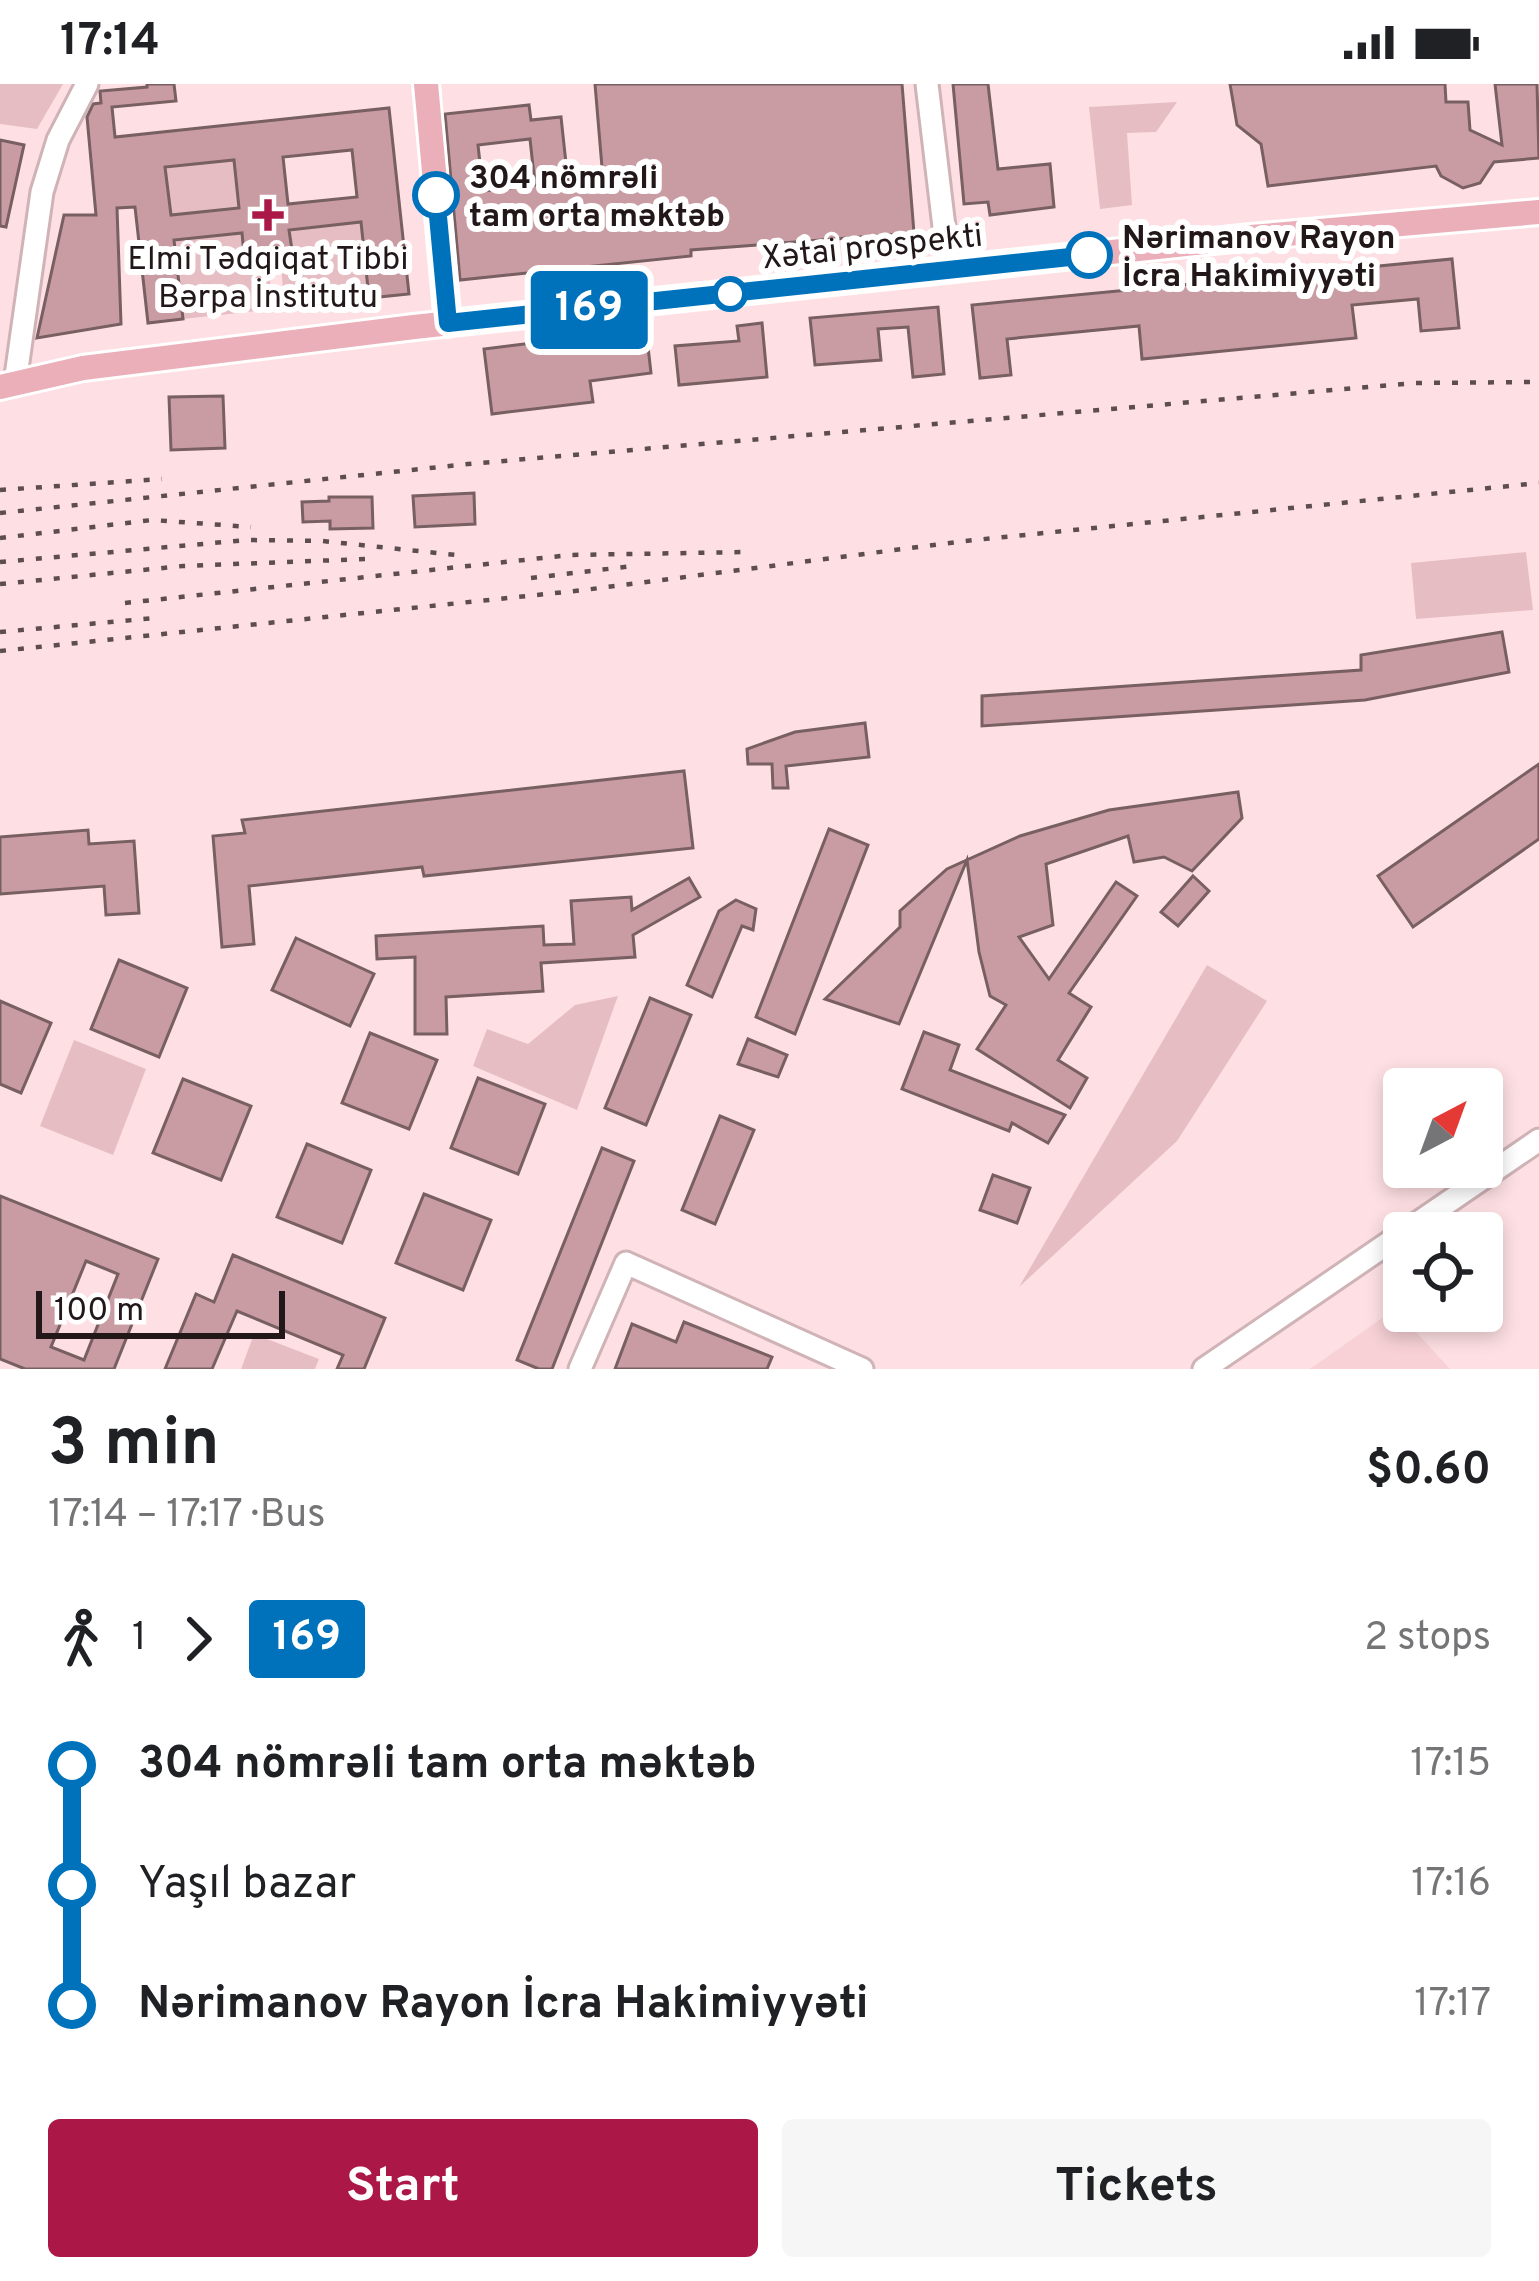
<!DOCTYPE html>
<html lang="en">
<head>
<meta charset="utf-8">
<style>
  :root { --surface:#fff; --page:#f6f6f6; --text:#202124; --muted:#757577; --accent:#ab1848 }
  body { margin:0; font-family:Overpass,sans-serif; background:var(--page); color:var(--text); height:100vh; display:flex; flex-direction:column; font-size:45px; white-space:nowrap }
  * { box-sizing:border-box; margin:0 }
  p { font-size:39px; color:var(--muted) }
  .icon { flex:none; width:66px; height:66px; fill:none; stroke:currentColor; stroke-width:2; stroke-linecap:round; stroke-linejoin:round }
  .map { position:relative; height:1285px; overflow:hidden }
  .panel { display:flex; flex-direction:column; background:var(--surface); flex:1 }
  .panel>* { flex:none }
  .badge { padding:0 24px; border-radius:9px; font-size:42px; line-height:78px }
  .needle { width:78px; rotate:41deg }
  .tools { position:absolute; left:1383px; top:984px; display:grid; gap:24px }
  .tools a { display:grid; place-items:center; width:120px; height:120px; border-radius:12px; background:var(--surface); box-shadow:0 6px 18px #0003; font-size:60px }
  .scale { position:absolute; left:36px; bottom:30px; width:249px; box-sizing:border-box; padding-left:12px; border:6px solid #221719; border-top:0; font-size:33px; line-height:42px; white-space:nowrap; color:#221719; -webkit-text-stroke:9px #fff; paint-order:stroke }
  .map>.badge { position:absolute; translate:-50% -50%; box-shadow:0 0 0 6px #fff }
  .legs { display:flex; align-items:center; gap:18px; height:132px; padding:0 48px; font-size:39px }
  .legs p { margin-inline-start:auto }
  .overview { display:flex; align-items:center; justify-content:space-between; height:204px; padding:0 48px }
  h1 { font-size:66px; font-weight:700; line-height:90px }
  .cta { display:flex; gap:24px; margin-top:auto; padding:24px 48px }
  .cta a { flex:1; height:138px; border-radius:12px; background:var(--accent); color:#fff; font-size:48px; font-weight:700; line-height:138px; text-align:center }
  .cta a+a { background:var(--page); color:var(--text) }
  ul { padding:0 48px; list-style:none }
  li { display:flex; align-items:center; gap:42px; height:120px; font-size:45px }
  li i { display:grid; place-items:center; width:18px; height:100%; margin:0 15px; background:currentColor }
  li i::after { content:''; width:30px; height:30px; margin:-15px; border:9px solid; border-radius:50%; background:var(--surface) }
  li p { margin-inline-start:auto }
  li:first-child i { background:linear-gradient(#0000 50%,currentColor 0) }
  li:last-child i { background:linear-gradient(currentColor 50%,#0000 0) }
  .status { display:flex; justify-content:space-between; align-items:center; height:84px; padding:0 60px; background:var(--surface); direction:ltr }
  .status svg { height:33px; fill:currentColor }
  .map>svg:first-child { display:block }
</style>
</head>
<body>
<div class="status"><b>17:14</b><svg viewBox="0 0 49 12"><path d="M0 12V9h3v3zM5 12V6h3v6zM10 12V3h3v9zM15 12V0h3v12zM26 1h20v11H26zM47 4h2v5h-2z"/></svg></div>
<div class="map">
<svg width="1539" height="1285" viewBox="0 0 1539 1285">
  <rect width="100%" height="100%" fill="#fee0e4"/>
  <path fill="#f7d1d6" d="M1395,1225L1450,1285H1310Z"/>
  <g fill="#e6bdc2">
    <path d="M0,0H63L37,45L0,40Z"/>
    <path d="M1177,18L1156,48L1127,49L1132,121L1100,125L1089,23Z"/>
    <path d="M234,76L239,124L171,131L165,83Z"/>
    <path d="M361,138L369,214L285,221L279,167L292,165L289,146Z"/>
    <path d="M242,149L247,181L268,179L273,225L183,235L174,156Z"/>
    <path d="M1526,468L1533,526L1416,535L1411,479Z"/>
    <path d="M1207,881L1267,917L1177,1057L1019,1203Z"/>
    <path d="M618,912L577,1026L473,982L487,945L528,960L575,921Z"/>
    <path d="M74,956L146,985L113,1071L40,1042Z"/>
    <path d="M254,1250L319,1275L315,1285H241Z"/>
  </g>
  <g fill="#c89ca2" stroke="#785f62" stroke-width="3" fill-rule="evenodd">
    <path d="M147,0H174L176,17L112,23L115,53L389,24L409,210L369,214L361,138L289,146L292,166L244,170L242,149L174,156L183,235L148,239L135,123L117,124L121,240L37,254L64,131H96L87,33L93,20L101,19L100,7L147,3ZM352,66L357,113L288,120L283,73ZM234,76L239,124L171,131L165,83Z"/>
    <path d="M595,0H902L914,149L691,166V172L460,196L445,30L529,21L531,36L561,33L568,98L603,95ZM530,55L535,101L483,107L478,61Z"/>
    <path d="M953,0H988L998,85L1050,80L1054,123L990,131L988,118L964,120Z"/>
    <path d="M1230,0H1445L1446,18H1468L1470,46L1502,61L1495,0H1537L1539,74L1494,78L1480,99L1463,104L1441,92L1436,82L1268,102L1261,60L1237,41Z"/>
    <path d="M0,56L24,61L6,143L0,142Z"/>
    <path d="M1452,175L1459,244L1421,247L1418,215L1352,221L1356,254L1142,275L1139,242L1007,255L1011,291L980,294L972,221Z"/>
    <path d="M938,223L944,290L913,293L908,243L878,245L881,276L815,281L810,234Z"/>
    <path d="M762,239L767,293L679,301L675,262L739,257L737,242Z"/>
    <path d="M646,245L651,289L590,297L593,318L492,330L484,265Z"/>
    <path d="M223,312L225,364L171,366L169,313Z"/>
    <path d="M474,409L475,440L415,443L413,412Z"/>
    <path d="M329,413H372L373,444L330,445V437L303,438L302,418L329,417Z"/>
    <path d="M1502,548L1509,588L1365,616L982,642V612L1361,586V571Z"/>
    <path d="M865,639L869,673L786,682L788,704H773L772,680H748L747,665L795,648Z"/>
    <path d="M1539,680V755L1413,843L1378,792Z"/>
    <path d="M684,687L693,764L424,792L422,783L249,802L254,860L222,863L213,752L245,749L242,736Z"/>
    <path d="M1238,708L1242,734L1192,787L1164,773L1134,778L1128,752L1046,780L1053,841L1019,853L1049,895L1116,798L1137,812L1069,909L1091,923L1058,976L1087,994L1070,1024L977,965L1006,921L990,912L979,868L967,776L899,940L825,915L900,843V827L947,785L1020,752L1109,726Z"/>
    <path d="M829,745L868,761L795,950L756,933Z"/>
    <path d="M88,746L89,760L134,757L139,829L106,831L104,802L0,810V753Z"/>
    <path d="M1193,792L1209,807L1178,842L1161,828Z"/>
    <path d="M689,794L700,813L633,851L635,873L541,879L543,907L446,913L447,950H415V873L377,875L376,852L543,842L544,861L574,860L571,817L631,813L632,826Z"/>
    <path d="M736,816L756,825L753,846L742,842L712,913L687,901L719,827Z"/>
    <path d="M296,854L374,890L350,942L272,906Z"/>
    <path d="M119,876L187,904L159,973L91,945Z"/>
    <path d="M650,914L691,931L646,1041L605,1024Z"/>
    <path d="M0,917L51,939L21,1009L0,1000Z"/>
    <path d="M924,948L959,961L950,986L1065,1031L1048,1059L1012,1039L1009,1047L902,1005Z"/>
    <path d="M370,949L437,976L409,1045L342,1019Z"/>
    <path d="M748,955L787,971L778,993L738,980Z"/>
    <path d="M478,994L545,1020L518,1090L451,1064Z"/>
    <path d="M183,995L251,1022L221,1096L153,1069Z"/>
    <path d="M720,1032L754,1046L715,1140L682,1126Z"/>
    <path d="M307,1060L371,1086L342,1159L277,1133Z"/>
    <path d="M602,1064L634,1077L552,1285H539L517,1276Z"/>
    <path d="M993,1091L1030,1104L1017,1139L980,1126Z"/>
    <path d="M424,1110L491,1136L463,1206L396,1179Z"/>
    <path d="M0,1112L158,1175L114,1285H25L0,1275ZM86,1177L118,1190L84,1276L51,1263Z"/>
    <path d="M233,1171L385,1234L364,1285H337L343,1271L237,1227L212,1285H165L196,1210L214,1218Z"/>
    <path d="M684,1238L772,1273L767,1285H615L632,1240L676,1258Z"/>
  </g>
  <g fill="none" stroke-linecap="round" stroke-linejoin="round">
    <defs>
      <g id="minor">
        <path d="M927,0L949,185"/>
        <path d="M15,299L42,108L58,56L87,0"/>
        <path d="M580,1285L626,1179L862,1285"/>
        <path d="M1204,1285L1539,1056"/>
      </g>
      <g id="major">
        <path d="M426,0L448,240"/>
        <path d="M0,303L83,284L414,243L1251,153L1539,128"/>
      </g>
    </defs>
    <use href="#minor" stroke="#cfb3b6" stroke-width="27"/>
    <use href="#major" stroke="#fff" stroke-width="30"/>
    <use href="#minor" stroke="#fff" stroke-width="21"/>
    <use href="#major" stroke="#ebafb9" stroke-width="24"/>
    <g stroke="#5d4d50" stroke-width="4.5" stroke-dasharray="6 12" stroke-linecap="butt">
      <path d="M0,406L162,395"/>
      <path d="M0,429L468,380L1415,299L1539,298"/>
      <path d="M0,454L152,436L251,443"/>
      <path d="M0,478L247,456L322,457L466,472"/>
      <path d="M531,494L633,482"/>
      <path d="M0,500L183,482L365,475"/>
      <path d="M125,519L570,471L747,468"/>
      <path d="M0,548L155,534"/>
      <path d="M0,567L584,506L965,457L1539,399"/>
    </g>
  </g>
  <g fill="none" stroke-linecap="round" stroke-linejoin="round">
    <defs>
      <path id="line-1" d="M436,111L448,239L1089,171"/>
    </defs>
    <use href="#line-1" stroke="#fff" stroke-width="27"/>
    <use href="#line-1" stroke="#0072bc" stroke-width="18"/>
  </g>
  <g fill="#fff" stroke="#0072bc" stroke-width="6">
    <circle cx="436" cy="111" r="21"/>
    <circle cx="1089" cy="171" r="21"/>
    <circle cx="730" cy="210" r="15"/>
  </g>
  <path fill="#ab1848" stroke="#fff" stroke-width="4.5" d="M262 113h12v12h12v12h-12v12h-12v-12h-12v-12h12z"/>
  <g text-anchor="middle" stroke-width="12" stroke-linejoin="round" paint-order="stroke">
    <g font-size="33" font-weight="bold" fill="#221719" stroke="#fff" text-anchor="start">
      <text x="469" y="104">304 nömrəli<tspan x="469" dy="38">tam orta məktəb</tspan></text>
      <text x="1122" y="164">Nərimanov Rayon<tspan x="1122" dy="38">İcra Hakimiyyəti</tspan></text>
    </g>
    <g font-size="33" fill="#221719" stroke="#fff">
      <text transform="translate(872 161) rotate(-6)" y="12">Xətai prospekti</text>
    </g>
    <g font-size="33" fill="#221719" stroke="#fff">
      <text x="268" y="185">Elmi Tədqiqat Tibbi<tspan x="268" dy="38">Bərpa İnstitutu</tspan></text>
    </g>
  </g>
</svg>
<div class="tools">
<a><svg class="needle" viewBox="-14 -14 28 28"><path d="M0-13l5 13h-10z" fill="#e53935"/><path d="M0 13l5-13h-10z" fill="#757577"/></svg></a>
<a><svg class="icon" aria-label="locate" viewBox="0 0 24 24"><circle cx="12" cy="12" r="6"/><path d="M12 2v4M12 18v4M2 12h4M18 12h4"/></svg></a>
</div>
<div class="scale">100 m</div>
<b class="badge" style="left:589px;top:226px;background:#0072bc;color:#fff">169</b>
</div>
<section class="panel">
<div class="overview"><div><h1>3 min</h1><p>17:14 – 17:17 · Bus</p></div><b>$0.60</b></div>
<div class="legs"><svg class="icon" aria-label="walk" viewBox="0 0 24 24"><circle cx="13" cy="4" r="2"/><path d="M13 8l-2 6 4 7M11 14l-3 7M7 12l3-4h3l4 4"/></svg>1<svg class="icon" aria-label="forward" viewBox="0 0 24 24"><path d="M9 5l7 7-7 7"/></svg><b class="badge" style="background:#0072bc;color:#fff">169</b><p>2 stops</p></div>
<ul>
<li><i style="color:#0072bc"></i><b>304 nömrəli tam orta məktəb</b><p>17:15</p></li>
<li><i style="color:#0072bc"></i><span>Yaşıl bazar</span><p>17:16</p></li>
<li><i style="color:#0072bc"></i><b>Nərimanov Rayon İcra Hakimiyyəti</b><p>17:17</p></li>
</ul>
<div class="cta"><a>Start</a><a>Tickets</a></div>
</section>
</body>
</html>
